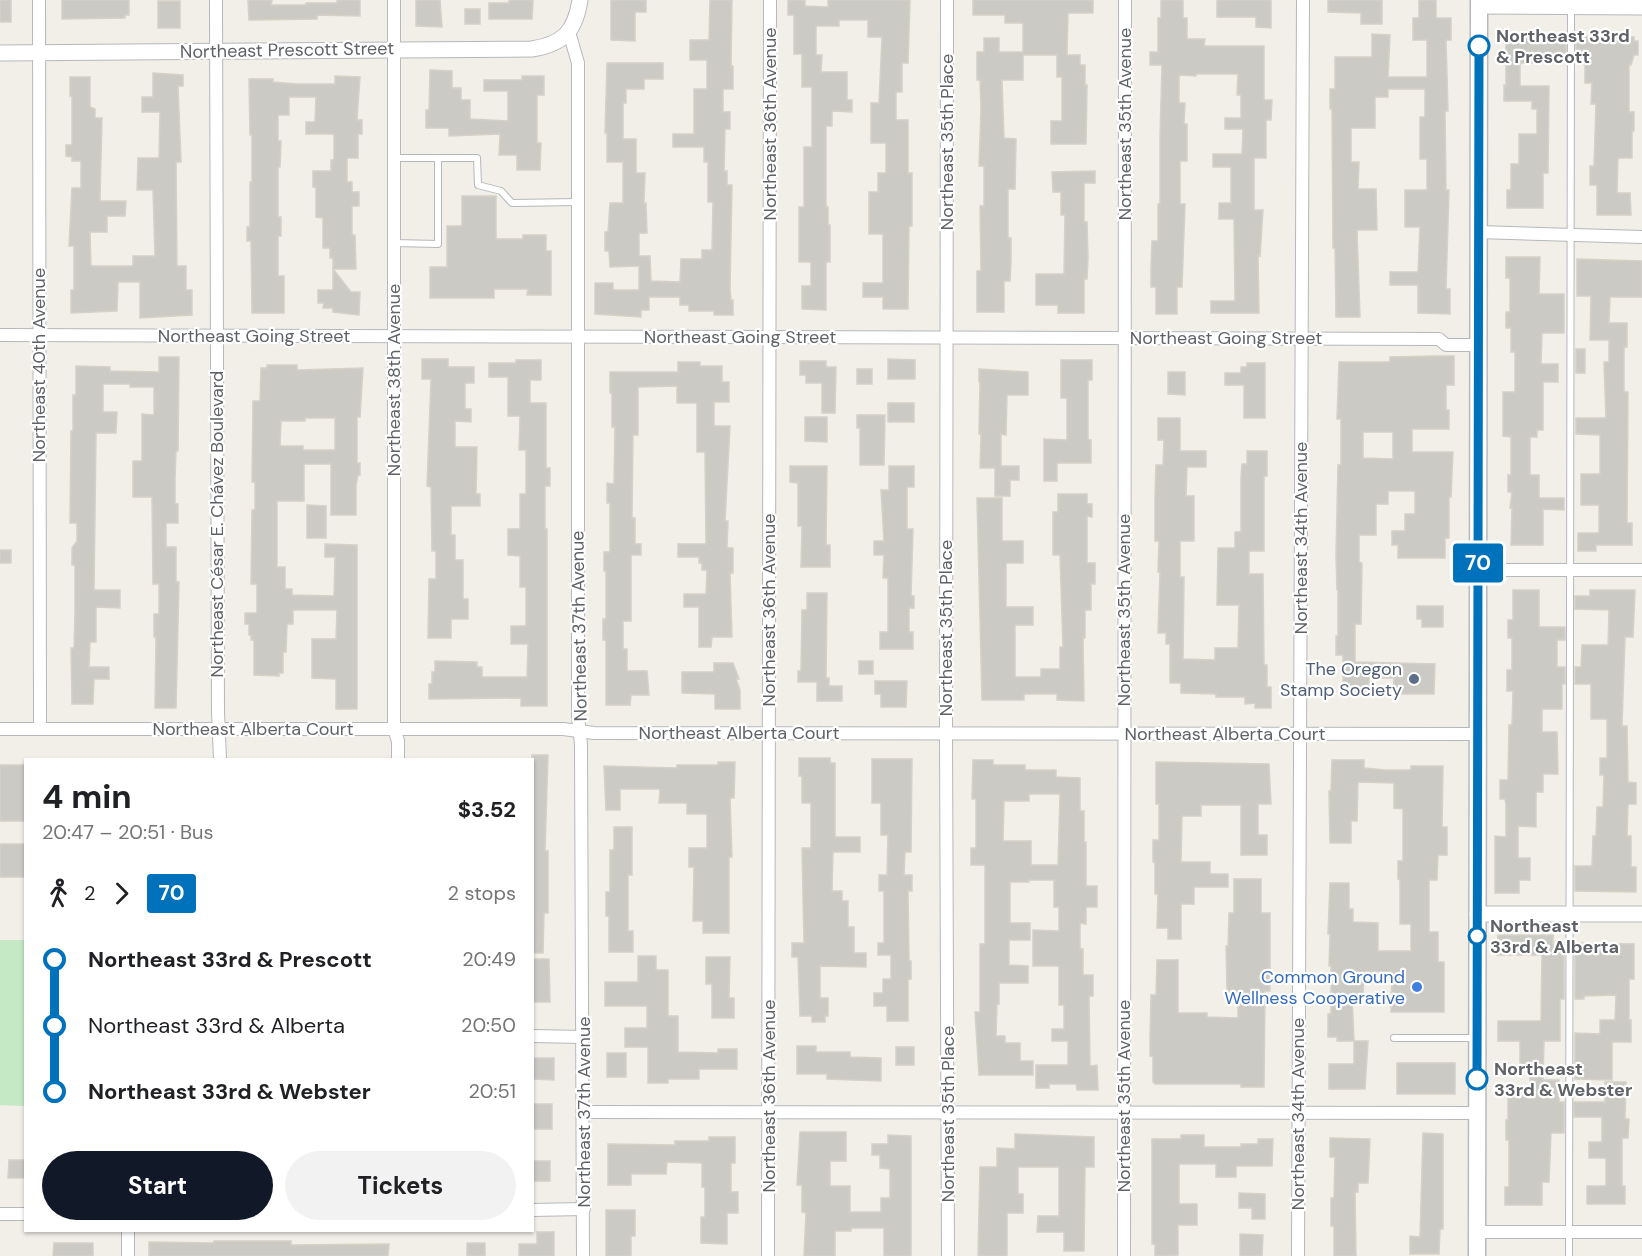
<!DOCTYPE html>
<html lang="en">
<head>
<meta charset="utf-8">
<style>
  :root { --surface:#fff; --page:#f2f2f2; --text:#202124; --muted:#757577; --accent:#111827 }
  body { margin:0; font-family:"DM Sans",sans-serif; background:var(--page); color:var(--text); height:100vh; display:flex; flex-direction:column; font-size:22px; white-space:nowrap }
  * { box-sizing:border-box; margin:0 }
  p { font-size:20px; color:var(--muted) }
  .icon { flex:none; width:33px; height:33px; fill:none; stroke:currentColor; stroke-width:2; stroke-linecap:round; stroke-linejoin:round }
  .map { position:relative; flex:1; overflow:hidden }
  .panel { position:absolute; left:24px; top:758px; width:510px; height:474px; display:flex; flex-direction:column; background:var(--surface); border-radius:0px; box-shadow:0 2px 4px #0004 }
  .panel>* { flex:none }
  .badge { padding:0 12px; border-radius:4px; font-size:21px; line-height:39px }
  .map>.badge { position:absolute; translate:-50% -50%; box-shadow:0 0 0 3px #fff }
  .legs { display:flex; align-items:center; gap:9px; height:66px; padding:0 18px; font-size:20px }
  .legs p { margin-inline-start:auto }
  .headline { display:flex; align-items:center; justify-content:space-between; height:102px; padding:0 18px }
  h1 { font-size:33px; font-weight:700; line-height:45px }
  .primary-button { display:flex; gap:12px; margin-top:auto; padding:12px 18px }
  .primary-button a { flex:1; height:69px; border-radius:36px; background:var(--accent); color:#fff; font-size:24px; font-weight:700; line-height:69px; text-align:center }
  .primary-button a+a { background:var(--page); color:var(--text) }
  ul { padding:0 18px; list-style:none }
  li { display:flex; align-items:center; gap:21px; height:66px; font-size:22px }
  li i { display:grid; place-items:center; width:9px; height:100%; margin:0 8px; background:currentColor }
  li i::after { content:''; width:15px; height:15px; margin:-8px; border:4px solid; border-radius:50%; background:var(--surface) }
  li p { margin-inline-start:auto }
  li:first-child i { background:linear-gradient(#0000 50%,currentColor 0) }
  li:last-child i { background:linear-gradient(currentColor 50%,#0000 0) }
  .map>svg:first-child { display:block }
</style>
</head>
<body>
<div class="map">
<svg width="1642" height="1256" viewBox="0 0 1642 1256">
  <rect width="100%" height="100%" fill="#f1efe8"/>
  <path fill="#c5e8c5" d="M0,940H25V1106L0,1105Z"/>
  <g fill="#cccac5" stroke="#d6d1c6" stroke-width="1.5" fill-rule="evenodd">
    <rect x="0" y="0" width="11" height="22"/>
    <path d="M62,0H129V15H125V18L62,19Z"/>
    <path d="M248,0H272L271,5H306V3H337V0H360V16L317,15V19L249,20Z"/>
    <path d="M416,0H440L442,27L416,26Z"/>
    <path d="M509,0H533L532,19H489V3H509Z"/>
    <path d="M611,0H646V12H635V41L611,40Z"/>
    <path d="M710,0H732L731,66H733V89H723V112H730V129H725L724,171H727V185H732L730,289L731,300H733V315H714V311H689V305H680V297H649V310H641V317L595,314V283H613V290H639V265V266L610,267L609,251H605V232H608L610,203H623V162H607V133H605L607,63H663V79H644V89H626V103H623V139H636V173H645L644,203H646L647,233H639V256H650L651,281L680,282L681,259H702V250H712L713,202H708V162H704V147H673V134H694V89H707V60H690V40H709Z"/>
    <path d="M788,0H805V6L828,7V0H910L908,63H902V92H896V120H908V173H912V226H909L908,309H883V297H863V283H883V234H869V192H878V173H886V143H871V103H879L882,37H868V20H839V26H816V55H822L821,72H847V100H852V112L832,111V126H826V207H828V225H830V262H826V310L802,309V286H811V262H799V207H804V147H812V87H802V54H794V15H788Z"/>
    <path d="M973,0H1093V13H1068L1067,55H1080V65H1085V85H1087L1086,144H1051V121H1062V77H1057V55H1023V80H1002L1004,138L1016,139L1015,189H1008V238H1011V262L1010,281H1004V312H977V271H981L980,206H984V166H979L981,111L980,80H977V52H984V38H999V52H1023V23H1005V15H973Z"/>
    <path d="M1161,0H1183V18H1187V39H1205L1204,46H1264V100H1272L1271,120H1266V158H1254V210H1263L1260,256L1258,255L1259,313H1211V301H1235L1234,219H1219V203H1231V167H1213V154H1242L1243,129H1225V118H1241V95H1237L1238,74H1196V76L1179,75V103H1185L1184,124H1187V161H1180V204H1185L1182,287H1177V314H1156V287H1151V268L1152,241H1158V204H1160V137L1162,65H1150V52H1158V18H1161Z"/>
    <path d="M1217,0H1271V28L1256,27V17H1217Z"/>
    <path d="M1328,0H1382V24H1361V13L1328,12Z"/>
    <path d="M1419,0H1436V18H1451V40H1446L1448,111H1445L1446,190H1449L1446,289H1450V314L1418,313V285H1390V272H1418L1420,227H1405V190H1427V159H1420V117H1425V89H1388V97H1375V128H1351V162H1359L1358,189H1376L1377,230H1357L1360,317H1336L1335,248H1333L1332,109H1330V89H1335V57H1372V34L1390,35L1388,77H1427V40H1413V18H1419Z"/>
    <rect x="158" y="1" width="22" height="27"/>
    <rect x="465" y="9" width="15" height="15"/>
    <path d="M1628,34V37H1634V41H1638V55H1634L1631,65H1629V112H1634V131H1632V158H1618L1617,193H1630L1631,215H1597V185H1590V166H1594L1596,104H1591L1592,83H1585V64H1583V60H1576V42H1583V37H1589V35Z"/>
    <path d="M1506,36H1559V42H1566V60H1559V63H1520V86H1549L1548,173H1543V208H1507V190H1511V164H1519V134H1537V109H1532V101H1504V85H1506Z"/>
    <path d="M430,70L452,71V88H461V100H470V119L508,121V91H484V80H522V76H544V95H537V143H541L540,170H517V155H499L500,134L449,136V128H426V110H429Z"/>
    <path d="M153,73L183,75V86H178L181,162H176L177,266H186V290H192V315L140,318V282H118L117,311L71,313V290H74V246H69L72,188H81V161H72V157L66,156V145H72V96H70V77H90V107L95,109V118H102L100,201H126L125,216H107V232H90L91,266H133V256H155L153,190H137L138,158H159L160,112H142V97H153Z"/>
    <path d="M335,76L360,77L357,120H362V134H358V158H347V182H352V192H359V206H352V235H355L356,269H333V258H330V248H323V218L316,217V187H313V171H331V160H334V134H306V122H315L316,97H289V115H278V141H281L280,167H278V217H281V236H278V276H284V313H252L251,241H247V227H250V182H252V135H250L249,79H273V82L297,84H335Z"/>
    <path d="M1095,171V183H1084V222H1087L1088,258L1087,279H1084V313H1058V305H1036V274H1064L1065,215H1061V192H1053L1052,172Z"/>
    <path d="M462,196H496V239H523V235H546V251H551V295H527L528,289H494V298H430V267H447V226H462Z"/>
    <path d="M1506,257H1540L1539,294H1564V333H1542L1541,364H1558V382H1543V430H1537V437H1530V475H1539V498H1564V510L1543,509V545H1511L1512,508H1510L1512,492H1508V475H1511V437L1503,436V392H1515V352H1511V328H1506V312H1510V278H1506Z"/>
    <path d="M1577,259L1642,261V297H1610L1609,323H1627V347H1624V392H1628L1627,523H1632V545H1596V551H1578V533H1599V505H1581V474H1600V435L1576,434V418H1606L1604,362H1609V340H1590L1591,296H1577Z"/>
    <path d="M333,269L351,292H360L359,315L333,312V308H323L324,303H318V290H333Z"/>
    <rect x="1576" y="349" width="9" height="24"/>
    <path d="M1434,356H1454V385H1446V410H1449V429H1412V452H1453L1451,497H1449V538H1445V558H1398V545H1392V531H1405V514H1415V491H1388V504H1376V535H1359V562L1362,563L1361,624H1355V662L1435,664L1434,694H1393L1394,678H1369V691H1343V655H1336V636H1338V590H1337L1336,555L1338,465H1341V419H1337L1339,362H1390V357ZM1363,432H1393V459L1363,458Z"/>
    <path d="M159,357H179L178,451H176L175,478V504H178V523H166V547H176V582H179L176,708H155L156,637H154V614H159V584H153L152,497H133V461H142V414L154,415V387H130V384H103V412H117L116,433H96L94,590H120V608L96,607V642H90L89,667H109V679H94L93,704H72L71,648H74L75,613V565H72V548L77,541V523H70L71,431H73V395H76V366L110,367V371L159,372Z"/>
    <path d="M422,359H448V367H474V383H465V409H471V422L455,421V447H477L476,494H480V506H451V535H455V560H463V599H468V619H451V638H428L429,579H436V551H432L431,487L427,486L431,379H422Z"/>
    <path d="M888,359L915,360V379H888Z"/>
    <path d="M516,360H541V380H530V403H546V468H550V486H545V529H547V706H521V698L429,699V684H432V672H435V661L477,662V667H482V677H527L528,644H511V626H526V587H520V556L508,555V529H520V494H526V450H519L520,416H508V377H489V363H516Z"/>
    <path d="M1061,360H1092V380H1088V440H1091V463H1057V481H1044V439L1067,440V398H1061Z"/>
    <path d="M800,361H826V367H836L835,413H822V383H806V375H800Z"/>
    <path d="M678,362H700V366H722V382H729V402H714V426H730L725,521H728L727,548H733V573H730L732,637H712L711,647H699V607H684V594H706L707,570H702V563H699V557H678V544H706L705,452H697V403H677V386L638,387V435H633L632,518H635V544H641V555H631V621H623V649H627V671H647L649,695H631L630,705H606V640H603V619H606V571H604V552H610V503H607V483L614,484L615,427H612V393H610V372H678Z"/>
    <path d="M1247,363H1265V418H1244V385H1225V373H1241V367H1247Z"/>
    <path d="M267,365H297V370L363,368L360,417H357V463H360V475H358L356,485V515H331V464H304V501H277V567H285V589H292V595L334,596L335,557H325V544L357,545V709H336V679L312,678V639H336L337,610H293V624H287L286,652H283V673H279V676L254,675V640H251V635H249V624H245V613H257V584H251L252,510H255V482H252L253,401H260L261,368H267ZM305,418H335V450H303V446H280L281,421H305Z"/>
    <rect x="857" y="369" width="15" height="15"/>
    <path d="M979,369L1028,372V395H1007L1006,435L1001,434V466H1019V480H1010V496H995V468H980L981,434H979L980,382H979Z"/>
    <path d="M1168,372H1185V395L1168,394Z"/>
    <rect x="888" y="403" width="26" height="19"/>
    <path d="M857,415H885L884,465H860V428H857Z"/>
    <path d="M805,417H827V442L805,441Z"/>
    <path d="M1158,418H1180V451H1206V467H1187L1186,496H1194V541H1180V577H1184L1183,659L1215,660V648H1238L1239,605H1217L1218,548H1235V532H1241V477L1242,464H1247V451H1267V476H1264V551H1249V574H1263L1264,665H1267V687H1271V708H1255V703L1245,704V697H1216V694L1181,693V683H1170V644H1166V633H1158L1160,572H1158L1159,541H1155V496L1156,465H1163L1164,440H1158Z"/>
    <path d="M790,466H827L826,545H830V567H801L802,526H798V483L790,482Z"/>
    <path d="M889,466H914V487H907V529H913L911,596H914V608H909V632H913V649H880V632H888V578H883L884,555H874V541H884L881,490H889Z"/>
    <path d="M1058,494H1087V504H1092V517L1087,516V563H1095V584H1091V610H1085V638H1083L1084,701L1057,700V694H1024V700H982L977,498H1002V541H1023V563H1006V607H1033V625H1015V677H1041V669H1060V647H1063L1060,555H1053V512H1058Z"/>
    <path d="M307,505L326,506V538H307Z"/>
    <rect x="0" y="550" width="11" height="13"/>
    <path d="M1513,590H1539V627H1565V640H1557V667H1565V684H1562V709H1542V732H1557L1558,774H1543V792H1536V827L1518,826V858H1530V880H1519V893H1495V836L1506,837V804L1505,799H1500V780H1508L1509,725H1512L1513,691H1507V670H1512V638H1508V620H1513Z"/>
    <path d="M1590,590H1635L1633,637H1625L1622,726H1627L1628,782L1636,783V804H1628L1627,836H1631V867H1636V892L1575,891V866H1592L1593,836H1596L1597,807H1603L1604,775H1600V758H1607V719H1591V684H1575V667H1581L1582,645H1608L1609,610L1575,609V596H1590Z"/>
    <path d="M807,593H827L826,678H829V686H842V701H817V682H798V671H801L802,610H807Z"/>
    <path d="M1417,606H1443V627H1422V619H1417Z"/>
    <rect x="859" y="661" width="14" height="13"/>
    <path d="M714,663H733L739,679H736L740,690V709H715V694L682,693V672H714Z"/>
    <path d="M875,681H907L906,707H881V694H875Z"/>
    <path d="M532,755H548L545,851H548V913H544L543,953H532Z"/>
    <path d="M799,758H830V763H835V837H860V852H833L832,891H842V901H848V927H854V953H866V967L820,966V998H828V1016H825V1022H812V1016H800L798,957H792V943H804L802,848H811V803H802V776H799Z"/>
    <path d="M872,759H912L911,852H905L904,875H912V891H908L909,961H911V979H908V1021H887V1006H874V993H883V979H891V955H878V943H884V891H879V875H887L888,835H881V803H872Z"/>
    <path d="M973,760H993V765H1025V770H1056V777L1080,778V811H1084V842H1086V886H1097V907H1086V924L1080,923V949H1083V975H1093V996H1089L1090,1066L1097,1065L1098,1090H1077L1076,1084H1049V1088H1036V1065H1068V1041H1052V1029H1064V1005H1059V966H1033V930L1059,931V907H1054V880H1029V882H1010V923H1030V940H1009V965L1028,966V983H999V1004H997L996,1036H1005V1043H1020V1061H1033V1075H979L975,1012H980V944H985V865H971V848H976V799H972ZM1029,794H1060L1058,865H1031V841H1003L1004,801H1029Z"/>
    <path d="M1332,760H1364V768L1385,770H1411V766H1443L1442,827H1447V855H1438L1437,880H1429V932H1438V962H1444V1012H1391L1392,972H1364L1363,996H1352L1354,1041H1337V1037H1328V1014H1331V966H1329L1330,934H1328L1330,883H1349V909H1353V922L1378,923V951H1411V924H1400V880L1398,879V861H1403V809L1394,808V783L1358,782L1357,821H1351V843H1330L1329,791H1331Z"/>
    <path d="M718,762H735L734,798H730L732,857H729V933H703V921H693L694,867H689V848H707V814H687V803H659L660,789H620V810H606L604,766L677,768V765H718Z"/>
    <path d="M1156,762L1269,764L1271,804H1258V835H1267V855H1241V805H1201V816H1182L1181,862H1210V874H1228V887H1194V904H1181V939H1168V928H1157L1158,894H1155V862H1153V840H1159V804H1156Z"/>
    <rect x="0" y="765" width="26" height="56"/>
    <path d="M614,827H632V875H628V931H633V952H609V916H606V892H610V850H614Z"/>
    <rect x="0" y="844" width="26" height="33"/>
    <path d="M1234,879H1261V913H1270V991H1265L1264,1087H1241V1084H1155L1153,1082V1056H1150V1039L1151,995H1156L1157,960H1178V1013H1207V1017L1238,1018V992H1227L1226,946H1228L1229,913H1234Z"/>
    <path d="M1498,935H1553V945L1564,946V999H1560V1041H1544L1543,1080H1559V1102H1564V1133H1551L1549,1182H1542V1205H1505V1187H1509V1140H1506V1120H1508V1089H1530V1066H1520V1041H1498V1021H1541L1542,955H1497Z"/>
    <path d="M1578,943L1634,944V979H1629V1020H1631V1042H1612V1080L1575,1079V1033L1600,1034V1020H1615L1616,995L1584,996V999H1575V946H1578Z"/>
    <path d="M638,956H656V970H668V1016H678V1052L718,1053V1049H737V1069H699V1079H668V1083H648V1047H625V1028H647V1006H605V982H638Z"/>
    <path d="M706,957H730L729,998H734V1018H712V984H706Z"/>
    <path d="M532,959H549L550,1002H532Z"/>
    <path d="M1354,1041H1368L1365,1089H1329V1064H1354Z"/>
    <path d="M797,1046H816V1052H850V1057L881,1058V1081L827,1079V1074H797Z"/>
    <rect x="896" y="1047" width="18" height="18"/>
    <rect x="607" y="1053" width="19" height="24"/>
    <path d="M532,1058H554V1080L532,1079Z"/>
    <rect x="1397" y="1063" width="58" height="31"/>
    <path d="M1605,1082H1626L1625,1119H1629L1628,1138H1622V1186H1625V1204H1587V1186H1606V1158H1589V1142H1602V1117H1574V1102H1605Z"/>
    <rect x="532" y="1104" width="20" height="25"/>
    <path d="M800,1132H846V1161H830V1186H850V1212H881V1198H890V1169L880,1168V1155H872V1144H888V1135L911,1136V1256H884V1228H851V1231H835V1256H804L806,1213L802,1212V1185H797Z"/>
    <path d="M1423,1133L1443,1134V1229H1440L1439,1254H1410V1236L1420,1237Z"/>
    <path d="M1015,1134L1094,1137V1167H1085L1084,1251H1064V1232H1037L1038,1216H1059V1167H1018V1194H1023V1213H1007V1256H978L980,1167H997V1148L1015,1149Z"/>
    <path d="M1181,1135H1204V1147H1241V1144H1258V1139H1273L1272,1166H1236V1177H1216V1164H1179V1204H1197V1225H1178V1255L1155,1256V1244H1152V1139H1181Z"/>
    <path d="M709,1137H735V1163H731V1192H738V1213H727V1244L701,1243V1217H705V1187H702V1163L667,1162L666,1174H631V1185H608V1144L675,1145V1141H709Z"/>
    <path d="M1330,1138L1370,1139L1368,1183H1358V1192H1355L1356,1256H1334V1226H1331V1198H1334L1335,1157H1330Z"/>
    <path d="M9,1160H26V1178H8Z"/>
    <rect x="532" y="1161" width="18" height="20"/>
    <path d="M1239,1193L1265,1194V1219H1252V1208H1239Z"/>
    <path d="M606,1210H635V1236H631V1256H606Z"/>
    <path d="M537,1232H554V1256H519V1244H537Z"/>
    <path d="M1240,1234L1263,1235L1262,1256H1240Z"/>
    <path d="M214,1241H291V1245L389,1244L388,1256H149V1242L214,1243Z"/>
    <path d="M54,1243H93V1256H53Z"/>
    <rect x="467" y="1243" width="18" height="13"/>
  </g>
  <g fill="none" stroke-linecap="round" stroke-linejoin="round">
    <defs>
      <g id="service">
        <path d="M394,158H477L478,185L501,191L512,203L578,202"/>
        <path d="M394,243L438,244V158"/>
        <path d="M1394,1038H1476"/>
        <path d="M1569,1256L1571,7"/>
      </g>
      <g id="minor">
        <path d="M39,0L40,729"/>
        <path d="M216,0L218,712L220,759"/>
        <path d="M394,0V729L398,741V759"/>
        <path d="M947,0L946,734L948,1256"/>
        <path d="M569,32L578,63V716L581,745L583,1256"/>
        <path d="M1478,232L1642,237"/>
        <path d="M0,335L1439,339L1446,345H1478"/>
        <path d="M1478,570H1642"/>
        <path d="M0,729H563L594,733L1478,734"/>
        <path d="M532,1036L584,1037"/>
        <path d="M584,1112L1477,1113"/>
        <path d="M532,1210L584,1209"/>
        <path d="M0,1214H26"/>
        <path d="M128,1230V1256"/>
        <path d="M1477,1232H1642"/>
        <path d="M768,1256L770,0"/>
        <path d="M1124,1256L1125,0"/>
        <path d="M1298,1256L1303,0"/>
      </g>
      <g id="tertiary">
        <path d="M1479,6L1642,7"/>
        <path d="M0,53L532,49C563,44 575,32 580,0"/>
        <path d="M1477,914H1642"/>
      </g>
      <path id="secondary" d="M1477,1256L1479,0"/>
    </defs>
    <use href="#service" stroke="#b5b8bc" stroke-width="8"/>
    <use href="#minor" stroke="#b5b8bc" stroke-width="14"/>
    <use href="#tertiary" stroke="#b5b8bc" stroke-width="17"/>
    <use href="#secondary" stroke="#b6babf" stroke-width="19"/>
    <use href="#service" stroke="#fff" stroke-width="6"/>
    <use href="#minor" stroke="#fff" stroke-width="12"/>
    <use href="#tertiary" stroke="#fff" stroke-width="15"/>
    <use href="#secondary" stroke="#fff" stroke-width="16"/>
  </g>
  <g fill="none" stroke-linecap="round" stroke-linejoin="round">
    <defs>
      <path id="line-1" d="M1477,1079L1479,46"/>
    </defs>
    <use href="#line-1" stroke="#fff" stroke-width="14"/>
    <use href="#line-1" stroke="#0072bc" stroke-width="9"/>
  </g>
  <g fill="#fff" stroke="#0072bc" stroke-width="3">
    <circle cx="1479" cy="46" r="10"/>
    <circle cx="1477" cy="936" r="8"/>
    <circle cx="1477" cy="1079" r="10"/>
  </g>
  <circle fill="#5c6f8a" stroke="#fff" stroke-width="2" cx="1414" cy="679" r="6"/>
  <circle fill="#3f7fe0" stroke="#fff" stroke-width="2" cx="1417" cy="987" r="6"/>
  <g text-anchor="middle" stroke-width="4.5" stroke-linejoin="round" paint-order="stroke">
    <g font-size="18" font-weight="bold" fill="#5f6368" stroke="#fff" text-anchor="start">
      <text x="1496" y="42">Northeast 33rd<tspan x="1496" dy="21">&amp; Prescott</tspan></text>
      <text x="1490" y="932">Northeast<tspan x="1490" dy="21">33rd &amp; Alberta</tspan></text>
      <text x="1494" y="1075">Northeast<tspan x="1494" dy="21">33rd &amp; Webster</tspan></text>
    </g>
    <g font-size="18" fill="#5f6368" stroke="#fff">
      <text transform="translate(287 50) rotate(-1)" y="6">Northeast Prescott Street</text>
      <text transform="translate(770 124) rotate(-90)" y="6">Northeast 36th Avenue</text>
      <text transform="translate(1125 124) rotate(-90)" y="6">Northeast 35th Avenue</text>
      <text transform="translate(947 142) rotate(-90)" y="6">Northeast 35th Place</text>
      <text x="254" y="342">Northeast Going Street</text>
      <text x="740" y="343">Northeast Going Street</text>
      <text x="1226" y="344">Northeast Going Street</text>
      <text transform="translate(39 365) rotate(-90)" y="6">Northeast 40th Avenue</text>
      <text transform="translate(394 380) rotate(-90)" y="6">Northeast 38th Avenue</text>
      <text transform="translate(217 524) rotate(-90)" y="6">Northeast César E. Chávez Boulevard</text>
      <text transform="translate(1301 538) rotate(-90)" y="6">Northeast 34th Avenue</text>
      <text transform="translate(769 610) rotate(-90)" y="6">Northeast 36th Avenue</text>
      <text transform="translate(1124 610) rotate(-90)" y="6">Northeast 35th Avenue</text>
      <text transform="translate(579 626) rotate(-91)" y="6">Northeast 37th Avenue</text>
      <text transform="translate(946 628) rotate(-90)" y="6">Northeast 35th Place</text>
      <text x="253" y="735">Northeast Alberta Court</text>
      <text x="739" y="739">Northeast Alberta Court</text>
      <text x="1225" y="740">Northeast Alberta Court</text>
      <text transform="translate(769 1096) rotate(-90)" y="6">Northeast 36th Avenue</text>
      <text transform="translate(1124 1096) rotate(-90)" y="6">Northeast 35th Avenue</text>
      <text transform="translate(584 1112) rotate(-90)" y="6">Northeast 37th Avenue</text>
      <text transform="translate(948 1114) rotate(-90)" y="6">Northeast 35th Place</text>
      <text transform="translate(1298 1114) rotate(-90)" y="6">Northeast 34th Avenue</text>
    </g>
    <g font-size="18" fill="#4e5e75" stroke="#fff" text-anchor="end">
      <text x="1402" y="675">The Oregon<tspan x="1402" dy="21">Stamp Society</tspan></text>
    </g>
    <g font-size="18" fill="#366cbe" stroke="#fff" text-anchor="end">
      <text x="1405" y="983">Common Ground<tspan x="1405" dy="21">Wellness Cooperative</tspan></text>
    </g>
  </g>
</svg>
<b class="badge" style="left:1478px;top:563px;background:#0072bc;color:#fff">70</b>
<section class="panel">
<div class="headline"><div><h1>4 min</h1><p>20:47 – 20:51 · Bus</p></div><b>$3.52</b></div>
<div class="legs"><svg class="icon" aria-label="walk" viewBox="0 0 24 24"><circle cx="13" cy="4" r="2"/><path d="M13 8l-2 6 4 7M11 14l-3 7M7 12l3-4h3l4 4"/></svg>2<svg class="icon" aria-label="forward" viewBox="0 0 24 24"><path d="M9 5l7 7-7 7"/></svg><b class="badge" style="background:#0072bc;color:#fff">70</b><p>2 stops</p></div>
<ul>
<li><i style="color:#0072bc"></i><b>Northeast 33rd &amp; Prescott</b><p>20:49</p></li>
<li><i style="color:#0072bc"></i><span>Northeast 33rd &amp; Alberta</span><p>20:50</p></li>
<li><i style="color:#0072bc"></i><b>Northeast 33rd &amp; Webster</b><p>20:51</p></li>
</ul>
<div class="primary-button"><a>Start</a><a>Tickets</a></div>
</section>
</div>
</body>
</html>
